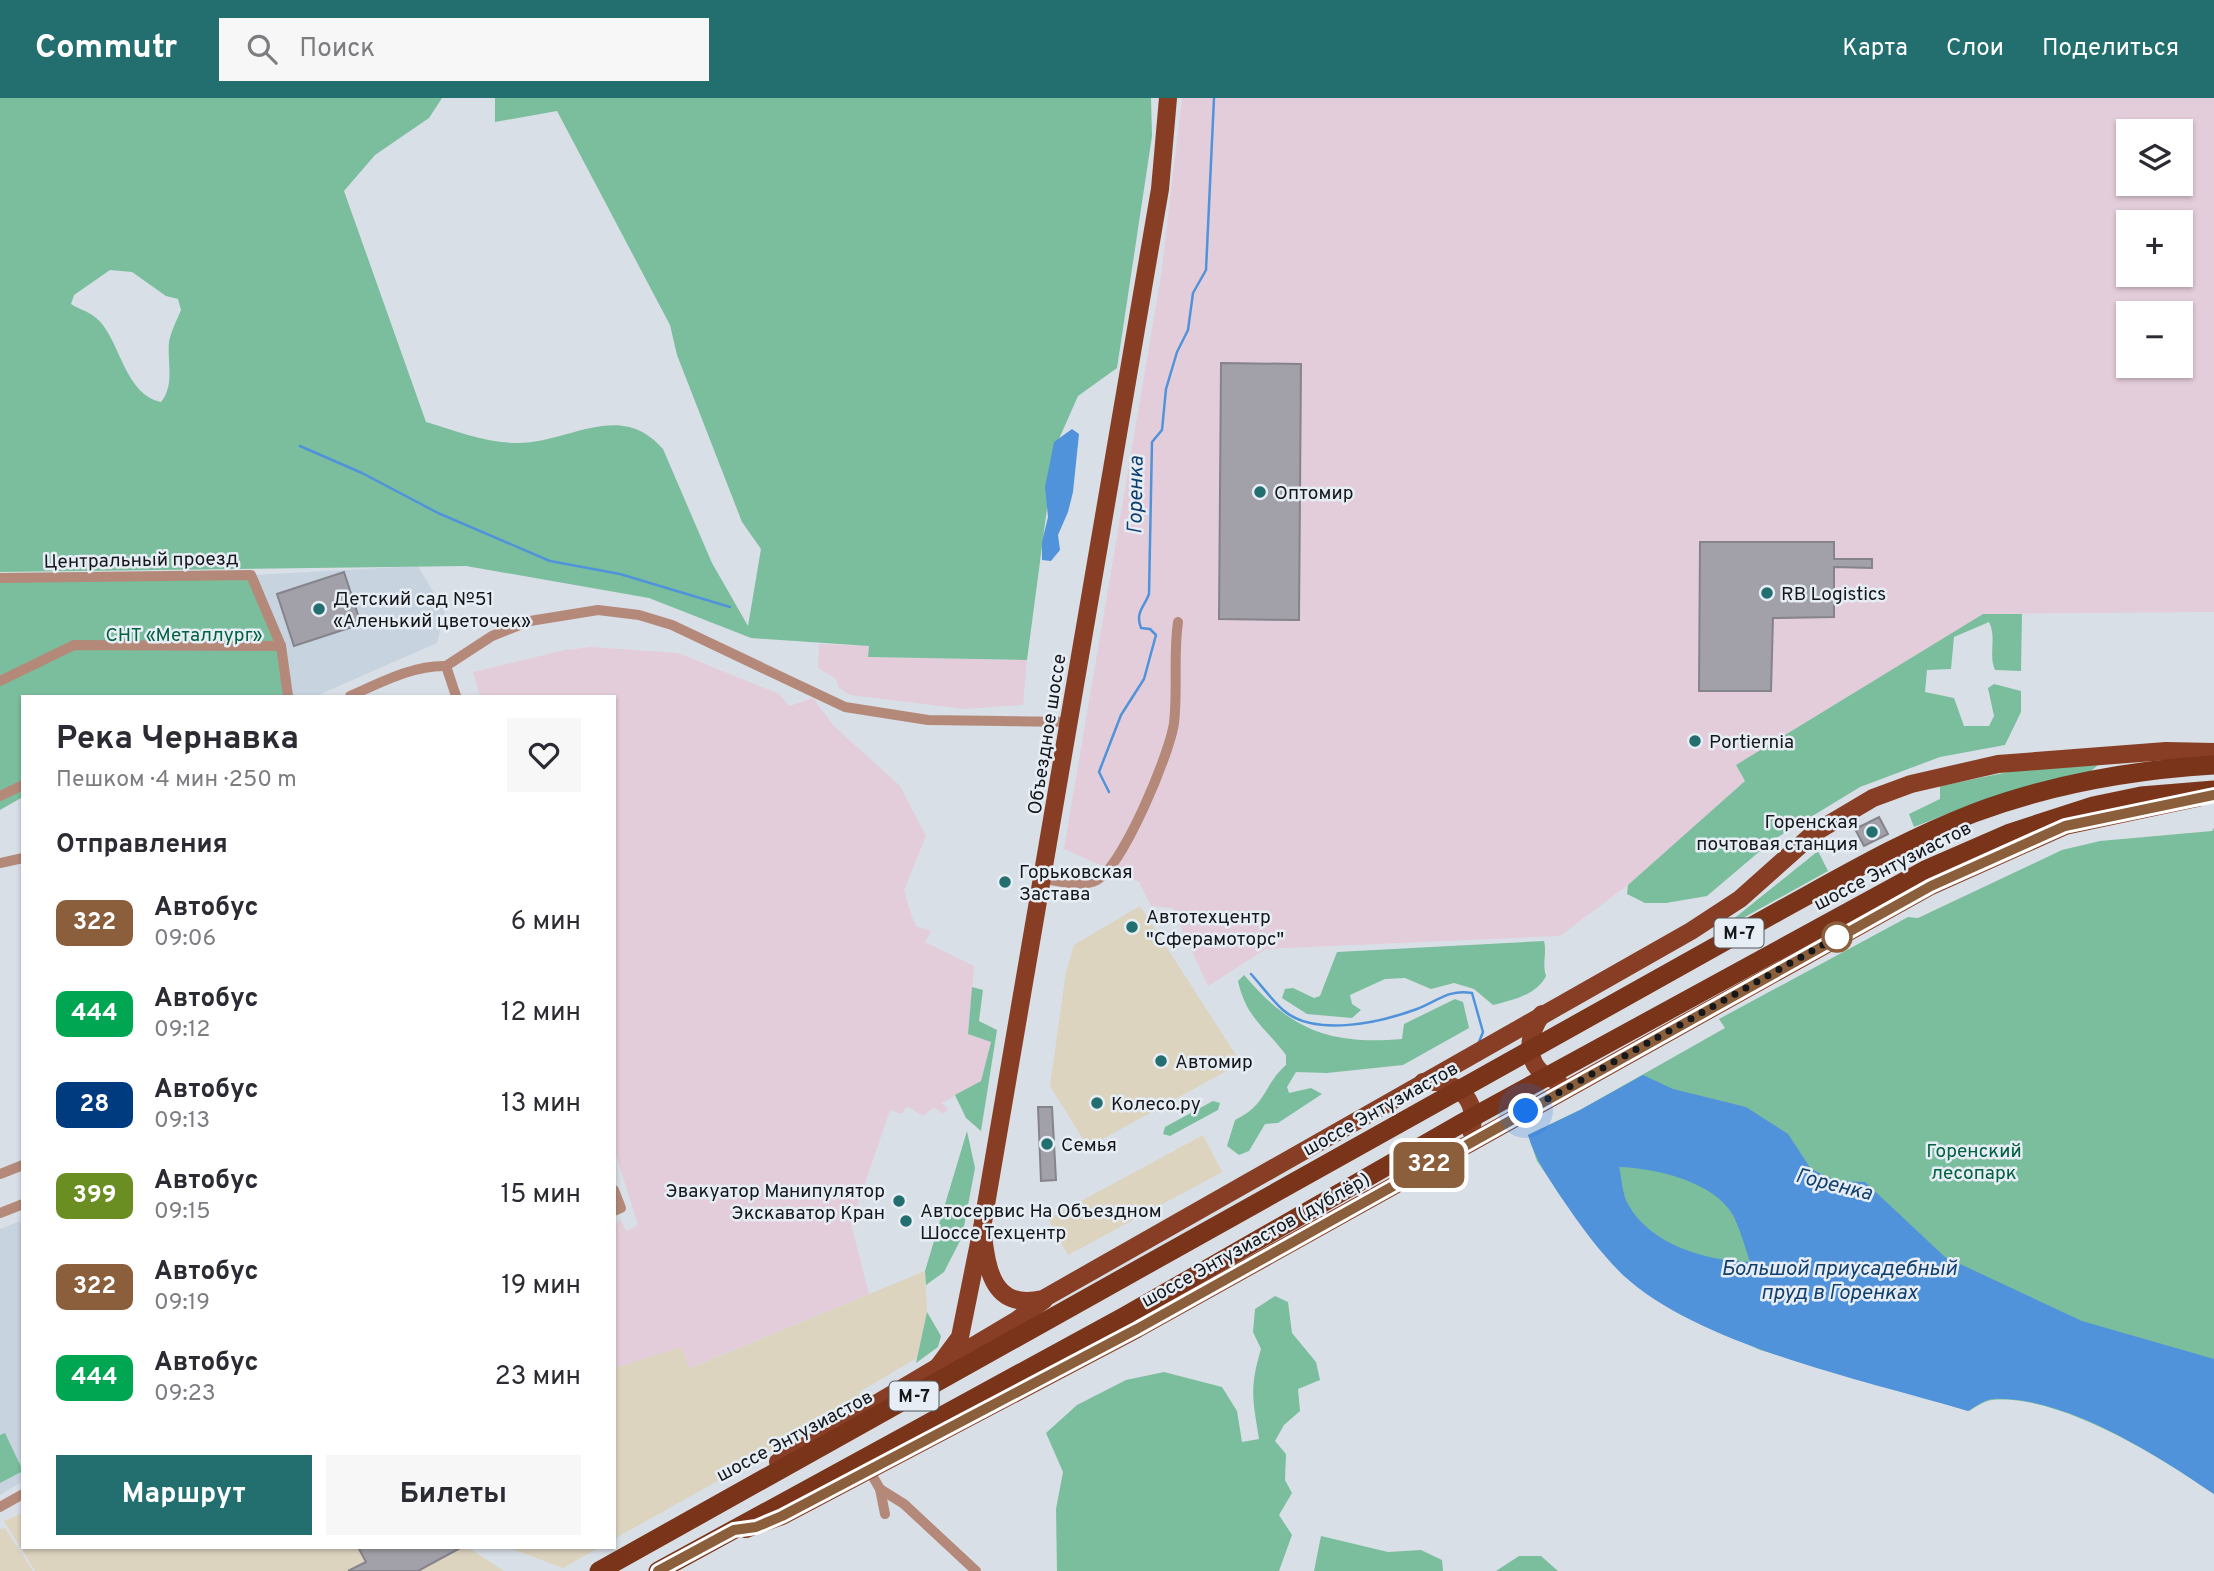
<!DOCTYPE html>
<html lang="ru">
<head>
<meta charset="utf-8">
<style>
  :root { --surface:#fff; --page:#f7f7f7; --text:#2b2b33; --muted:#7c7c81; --accent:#236e6e }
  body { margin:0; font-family:Overpass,sans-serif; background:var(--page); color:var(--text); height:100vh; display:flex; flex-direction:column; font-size:26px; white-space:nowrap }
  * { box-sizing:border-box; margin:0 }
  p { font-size:23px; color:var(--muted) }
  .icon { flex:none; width:38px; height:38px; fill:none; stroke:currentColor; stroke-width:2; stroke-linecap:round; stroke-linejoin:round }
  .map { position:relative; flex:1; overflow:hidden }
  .sheet { position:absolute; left:21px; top:597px; width:595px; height:854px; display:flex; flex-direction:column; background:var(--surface); border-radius:0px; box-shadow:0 2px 5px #0004 }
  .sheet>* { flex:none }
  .badge { padding:0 14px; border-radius:10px; font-size:24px; line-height:46px }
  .tools { position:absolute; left:2116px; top:21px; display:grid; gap:14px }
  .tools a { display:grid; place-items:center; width:77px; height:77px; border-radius:0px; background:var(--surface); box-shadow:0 2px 5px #0004; font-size:35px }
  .you { position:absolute; width:35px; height:35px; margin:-18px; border:5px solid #fff; border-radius:50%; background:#1a73e8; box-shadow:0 0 0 10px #1a73e833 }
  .map>.badge { position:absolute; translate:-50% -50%; box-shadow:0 0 0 4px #fff }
  h2 { padding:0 35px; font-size:26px; line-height:63px }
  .round { display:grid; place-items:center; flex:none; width:74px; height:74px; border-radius:0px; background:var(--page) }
  .headline { display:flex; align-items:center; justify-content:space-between; height:119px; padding:0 35px }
  h1 { font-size:33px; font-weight:700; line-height:52px }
  .action { display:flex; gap:14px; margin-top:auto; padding:14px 35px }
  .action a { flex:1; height:80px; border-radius:0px; background:var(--accent); color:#fff; font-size:28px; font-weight:700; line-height:80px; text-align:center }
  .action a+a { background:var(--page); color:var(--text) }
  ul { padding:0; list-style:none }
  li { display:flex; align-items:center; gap:21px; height:91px; padding:0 35px }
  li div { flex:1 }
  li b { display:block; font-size:26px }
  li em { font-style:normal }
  li .badge { min-width:77px; font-weight:700; text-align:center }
  header { display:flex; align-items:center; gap:42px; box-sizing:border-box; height:98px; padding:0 35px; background:var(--accent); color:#fff }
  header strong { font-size:33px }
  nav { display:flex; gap:38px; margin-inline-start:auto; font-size:24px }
  .search { width:490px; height:63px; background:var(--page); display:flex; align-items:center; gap:18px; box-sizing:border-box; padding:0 24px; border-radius:0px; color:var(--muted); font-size:26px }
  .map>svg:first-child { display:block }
</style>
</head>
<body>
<header>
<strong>Commutr</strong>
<div class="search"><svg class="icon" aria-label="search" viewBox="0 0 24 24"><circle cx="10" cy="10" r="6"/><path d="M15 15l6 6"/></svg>Поиск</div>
<nav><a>Карта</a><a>Слои</a><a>Поделиться</a></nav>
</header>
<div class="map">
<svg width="2214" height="1473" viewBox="0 0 2214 1473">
  <rect width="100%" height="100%" fill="#d9dfe6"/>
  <g fill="#ddd4bf">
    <path d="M1140,808L1241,965L1088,1049L1050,988L1066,874L1074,847Z"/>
    <path d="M1203,1037L1222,1074L1068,1157L1048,1121Z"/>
    <path d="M925,1173L927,1214L917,1260L861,1293L855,1306L614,1441V1270L682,1248L690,1270Z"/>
    <path d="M23,1415V1449H467L504,1473H35L4,1423Z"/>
    <path d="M5,1430L33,1473H0V1431Z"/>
    <path d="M507,1449H600L563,1470Z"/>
  </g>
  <g fill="#e4cdda" fill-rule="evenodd">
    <path d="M1182,0H2214V514L1983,516L1736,667L1745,683L1628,787L1560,838L1266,851L1208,888L1172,810L1151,808L1139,784L1064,751L1161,178ZM2128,33H2180V86H2128ZM2128,124H2180V177H2128ZM2128,215H2180V268H2128Z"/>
    <path d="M819,546L869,548V559L1027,562L1023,607L964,611L850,597L839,590L836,581L818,570Z"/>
    <path d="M592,549L678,555L779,596L789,608L813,600L833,627L900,688L926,738L904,792L910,813L916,828L931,833L925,844L974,868L968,935L991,944L981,983L942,1005L948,1011L943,1016L934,1009L923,1018L907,1008L902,1016L890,1012L851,1126L869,1196L689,1270L681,1249L614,1270V1125L621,1122L626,1133L638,1127L614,1051V598H480L473,574L565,552Z"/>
  </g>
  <g fill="#c8d3e0">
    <path d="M418,468L445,514L437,545L316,598H292L254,477Z"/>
    <path d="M23,1122V1383L0,1397V1131Z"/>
  </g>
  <g fill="#7bbe9d" fill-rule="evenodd">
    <path d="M0,0H442L429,20L375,57L344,93L426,324C454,332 485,345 516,345C569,346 619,301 663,351L712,465L748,528L761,451L742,424L677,257L670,227L557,13L495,24V0H1151L1152,38L1117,270L1078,298L1055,350L1027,562L868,559L869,548L751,540L649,500L466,468L0,474ZM110,172L132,174L166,198L178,201L181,212C177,222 171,233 169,244C167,265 175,286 161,304C123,296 120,238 95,219C88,213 78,211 71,206L74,197Z"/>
    <path d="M251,473C269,514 288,553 292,598H23V702L21,700L0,712V476Z"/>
    <path d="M1983,516H2022L2021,573L1995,572C1988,556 1997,540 1989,524L1954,539L1951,571L1927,572L1925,594L1954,600L1964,628H1989L1994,618L1988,590L1994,586L2021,593V614L2005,647L1940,659L1860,689L1773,742L1707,798L1666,805H1645L1627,796L1628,787L1745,683L1736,667Z"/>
    <path d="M2098,667L2091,673L1967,708L1914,729L1909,716L1940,701V688L2013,673Z"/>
    <path d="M2214,730V1396C2160,1359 2060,1296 1993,1302C1985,1302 1976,1309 1969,1313L1760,1252L1666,1208L1624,1178L1575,1118L1537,1063L1528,1037L1580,1012L1725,930L1719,921L1908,819L1918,820L2062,752L2100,743L2212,733Z"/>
    <path d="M1818,753L1828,773L1716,835Z"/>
    <path d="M1544,843C1547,856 1542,865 1546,878C1537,897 1512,902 1493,907L1474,891L1454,885L1431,891L1405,880L1385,881L1350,897L1352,906L1361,912L1352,920L1307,916L1282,900L1285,891L1293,890L1314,900L1320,898L1337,854Z"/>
    <path d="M1244,877C1291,932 1329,947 1402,941L1404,926L1455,901L1463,904L1469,930L1403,967L1327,975L1296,974L1287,989L1289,995L1311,990L1322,996L1278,1025L1265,1026L1249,1053L1239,1057L1227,1048L1235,1022C1268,1006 1263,987 1286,967V957C1266,930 1246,920 1238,883Z"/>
    <path d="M972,889L983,892L979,923L997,932L981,1033L966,1020L955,997L981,983L991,944L968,936Z"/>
    <path d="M1213,1003L1220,1005L1218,1012L1170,1038L1163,1036L1165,1029Z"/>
    <path d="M967,1033L975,1070L962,1139L944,1174L926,1187L925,1173Z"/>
    <path d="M1275,1198L1288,1204L1292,1235L1316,1264L1320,1282L1298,1291L1300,1313L1284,1327L1275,1343L1286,1356L1285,1382L1292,1395L1279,1417L1292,1437L1279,1473H1057L1056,1411L1063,1374L1046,1335L1077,1307L1126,1282L1164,1274L1222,1289L1237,1313L1242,1344L1259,1341C1253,1302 1249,1291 1261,1251L1253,1234L1255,1211Z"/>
    <path d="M927,1214L941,1238L938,1249L916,1265Z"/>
    <path d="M5,1335L23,1373L0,1385V1337Z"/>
    <path d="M1321,1438L1388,1454L1421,1452L1442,1462L1443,1473H1314Z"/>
    <path d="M1519,1458H1541L1558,1473H1496Z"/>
  </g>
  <g fill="#5193db" fill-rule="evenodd">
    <path d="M1072,331L1079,336L1073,394L1068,414L1058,437L1060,452L1051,463L1042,462V444L1048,419L1045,389L1054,344Z"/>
    <path d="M1643,977L1673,991L1746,1009L1788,1036L1811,1071L1837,1083L1865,1084L1945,1159L2082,1223L2214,1261V1396C2157,1357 2064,1297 1992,1301C1984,1302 1975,1309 1968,1313C1868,1283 1699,1248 1623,1177C1601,1156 1580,1127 1563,1102C1549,1081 1535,1061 1528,1037L1580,1012ZM1619,1069C1655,1070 1713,1083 1733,1117C1740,1131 1745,1149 1750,1164C1706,1163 1649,1146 1628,1106C1622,1096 1622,1080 1619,1069Z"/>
  </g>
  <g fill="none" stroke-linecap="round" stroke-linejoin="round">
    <g stroke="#5193db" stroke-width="2.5">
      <path d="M300,348L362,375L438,415L550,463L620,476L730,509"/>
      <path d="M1109,694L1099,674L1121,617L1144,581L1156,537L1150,531L1141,530C1135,514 1144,510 1149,496L1152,344L1162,332L1166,291L1177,254L1188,232L1193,195L1206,172L1214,0"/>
      <path d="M1251,876C1261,887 1271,901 1283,912C1315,940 1382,924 1417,911C1438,903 1448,891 1472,895L1483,934L1479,944"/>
    </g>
  </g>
  <g fill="#a2a0a8" stroke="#85838b" stroke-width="2">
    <path d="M1221,265L1301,266L1299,522L1219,521Z"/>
    <path d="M1700,444H1834V461H1872V470L1834,469V519L1773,520L1771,593H1699Z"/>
    <path d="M344,474L361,526L294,548L277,496Z"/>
    <path d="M1879,719L1888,736L1864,748L1855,731Z"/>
    <path d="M1038,1009H1052L1056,1082L1041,1083Z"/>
    <path d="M358,1449H462L418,1473H348L366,1464Z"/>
  </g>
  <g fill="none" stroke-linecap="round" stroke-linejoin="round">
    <g stroke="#b4897a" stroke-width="10">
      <path d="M0,480L251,477L281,548L74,547L0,583"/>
      <path d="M281,548L288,598"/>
      <path d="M446,568L492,538L530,523L598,512L639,517L672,527L845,609L928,622L1069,624"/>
      <path d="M446,568L456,598"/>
      <path d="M350,598C380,585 413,567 446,568"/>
      <path d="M0,698L23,687"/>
      <path d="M0,765L23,760"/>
      <path d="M1044,781C1060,783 1083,790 1097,782C1123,768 1170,655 1174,625C1178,591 1173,558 1178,524"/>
      <path d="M0,1076L23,1067"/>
      <path d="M614,1092L621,1110L614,1113"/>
      <path d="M0,1115L23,1106"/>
      <path d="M869,1372L880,1391L885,1416"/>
      <path d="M880,1391L904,1406L976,1473"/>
      <path d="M0,1409L23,1396"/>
    </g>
    <g stroke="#883e24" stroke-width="18">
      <path d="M1542,916C1525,940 1524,973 1558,983"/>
      <path d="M1423,984C1454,981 1480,999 1471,1033"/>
      <path d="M982,1130C987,1168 990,1213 1043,1201L1691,833L1740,801L1814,735L1873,700L1911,686L1998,666L2166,653L2214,654"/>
      <path d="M937,1270L960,1239L982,1130L1160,91L1168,0"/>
      <path d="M778,1364L1017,1222L1044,1202"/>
      <path d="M746,1431L782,1418L1137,1231L1931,788L2065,728L2197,700"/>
    </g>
    <g stroke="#7a341a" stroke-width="19">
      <path d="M599,1473L1779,813C1843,778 1906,741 1974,715C2051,686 2132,672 2214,667"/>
      <path d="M658,1473L1125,1218L1462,1025L1925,772L2010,735L2093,708L2141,698L2214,692"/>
    </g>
  </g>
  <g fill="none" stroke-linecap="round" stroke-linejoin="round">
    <defs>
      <path id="line" d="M658,1473L734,1432L756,1429L782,1418L1137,1231L1931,788L2065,728L2214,697"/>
    </defs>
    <use href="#line" stroke="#fff" stroke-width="16"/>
    <use href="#line" stroke="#8b5e3c" stroke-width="10"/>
    <path stroke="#16181b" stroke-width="7" stroke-dasharray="0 12.6" d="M1526,1013L1846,834L1837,839"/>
  </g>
  <g fill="#236e6e" stroke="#e6edf4" stroke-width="2.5">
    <circle cx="1260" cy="394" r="7"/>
    <circle cx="1767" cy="495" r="7"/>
    <circle cx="319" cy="511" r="7"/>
    <circle cx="1695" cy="643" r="7"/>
    <circle cx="1872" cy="734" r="7"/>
    <circle cx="1005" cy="784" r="7"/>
    <circle cx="1132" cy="829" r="7"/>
    <circle cx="1161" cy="963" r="7"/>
    <circle cx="1097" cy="1005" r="7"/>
    <circle cx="1047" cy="1046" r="7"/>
    <circle cx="899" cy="1103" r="7"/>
    <circle cx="906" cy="1123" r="7"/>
  </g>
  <circle fill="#fff" stroke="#8b5e3c" stroke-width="3.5" cx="1837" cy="839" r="14"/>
  <g text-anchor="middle" stroke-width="5" stroke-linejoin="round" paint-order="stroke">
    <g fill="#e6edf4" stroke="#54585c" stroke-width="2">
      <rect x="1714.5" y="820.5" width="49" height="29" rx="5"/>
      <rect x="889.5" y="1283.5" width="49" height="29" rx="5"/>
    </g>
    <g font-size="18" font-weight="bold" fill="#16181b">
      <text x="1739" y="841">М-7</text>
      <text x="914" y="1304">М-7</text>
    </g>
    <g font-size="19" fill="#16181b" stroke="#e6edf4" text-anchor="start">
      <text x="1274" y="401">Оптомир</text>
      <text x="1781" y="502">RB Logistics</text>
      <text x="333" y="507">Детский сад №51<tspan x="333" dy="22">«Аленький цветочек»</tspan></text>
      <text x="1709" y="650">Portiernia</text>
      <text x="1858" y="730" text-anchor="end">Горенская<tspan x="1858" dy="22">почтовая станция</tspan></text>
      <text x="1019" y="780">Горьковская<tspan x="1019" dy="22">Застава</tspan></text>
      <text x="1146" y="825">Автотехцентр<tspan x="1146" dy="22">"Сферамоторс"</tspan></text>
      <text x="1175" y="970">Автомир</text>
      <text x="1111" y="1012">Колесо.ру</text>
      <text x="1061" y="1053">Семья</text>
      <text x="885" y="1099" text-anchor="end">Эвакуатор Манипулятор<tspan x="885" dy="22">Экскаватор Кран</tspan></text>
      <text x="920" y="1119">Автосервис На Объездном<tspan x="920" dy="22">Шоссе Техцентр</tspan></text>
    </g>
    <g font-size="19" fill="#16181b" stroke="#e6edf4">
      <text transform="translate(141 461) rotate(-1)" y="7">Центральный проезд</text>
      <text transform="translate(1046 636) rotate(-81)" y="7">Объездное шоссе</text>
      <text transform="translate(1892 767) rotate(-27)" y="7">шоссе Энтузиастов</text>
      <text transform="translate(1380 1010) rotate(-29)" y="7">шоссе Энтузиастов</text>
      <text transform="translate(1255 1141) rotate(-29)" y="7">шоссе Энтузиастов (дублёр)</text>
      <text transform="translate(794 1337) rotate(-28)" y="7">шоссе Энтузиастов</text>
    </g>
    <g font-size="19" fill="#026140" stroke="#e6edf4">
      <text x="184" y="543">СНТ «Металлург»</text>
      <text x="1974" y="1059">Горенский<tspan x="1974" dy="22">лесопарк</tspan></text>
    </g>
    <g font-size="21" font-style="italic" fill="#113f6e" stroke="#e6edf4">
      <text transform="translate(1135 397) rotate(-89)" y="7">Горенка</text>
      <text transform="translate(1834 1086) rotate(14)" y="7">Горенка</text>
      <text x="1839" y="1177">Большой приусадебный<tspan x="1839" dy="24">пруд в Горенках</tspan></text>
    </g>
  </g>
</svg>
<div class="tools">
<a><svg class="icon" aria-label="layers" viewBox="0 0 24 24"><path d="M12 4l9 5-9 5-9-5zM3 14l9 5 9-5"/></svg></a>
<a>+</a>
<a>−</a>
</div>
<div class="you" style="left:1526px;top:1013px"></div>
<b class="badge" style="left:1429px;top:1067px;background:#8b5e3c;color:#fff">322</b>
<section class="sheet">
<div class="headline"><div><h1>Река Чернавка</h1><p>Пешком · 4 мин · 250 m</p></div><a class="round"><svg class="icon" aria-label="heart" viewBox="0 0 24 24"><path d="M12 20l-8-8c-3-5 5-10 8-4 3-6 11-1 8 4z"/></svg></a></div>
<h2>Отправления</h2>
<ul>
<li><span class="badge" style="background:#8b5e3c;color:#fff">322</span><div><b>Автобус</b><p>09:06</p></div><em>6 мин</em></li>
<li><span class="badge" style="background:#00a651;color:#fff">444</span><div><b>Автобус</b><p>09:12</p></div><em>12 мин</em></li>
<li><span class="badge" style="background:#003b80;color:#fff">28</span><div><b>Автобус</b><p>09:13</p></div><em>13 мин</em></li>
<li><span class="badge" style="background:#6b8e23;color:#fff">399</span><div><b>Автобус</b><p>09:15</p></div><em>15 мин</em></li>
<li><span class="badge" style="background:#8b5e3c;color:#fff">322</span><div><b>Автобус</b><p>09:19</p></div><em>19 мин</em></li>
<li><span class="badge" style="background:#00a651;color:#fff">444</span><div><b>Автобус</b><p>09:23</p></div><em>23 мин</em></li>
</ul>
<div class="action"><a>Маршрут</a><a>Билеты</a></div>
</section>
</div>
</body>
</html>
